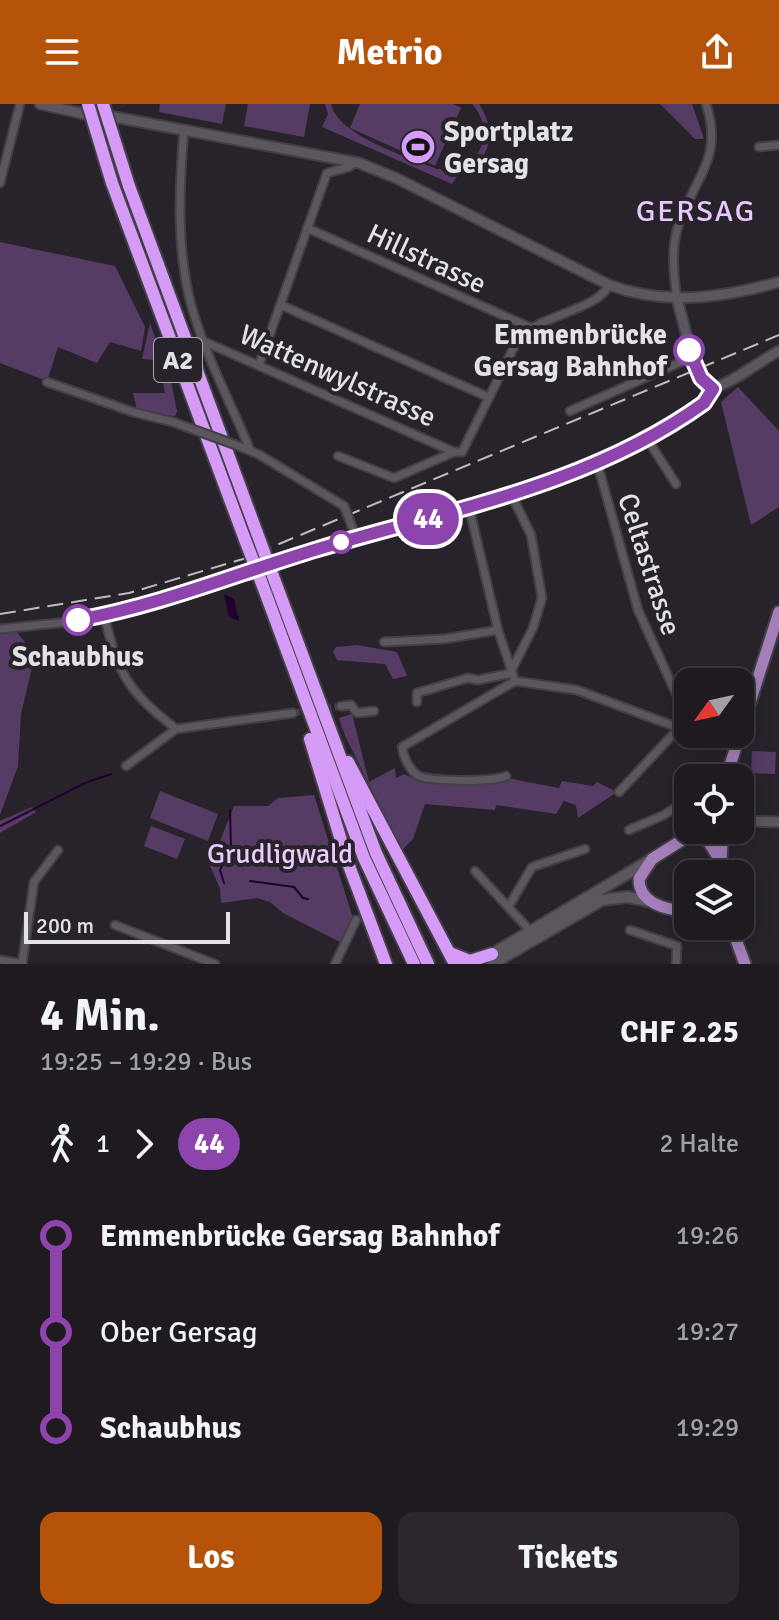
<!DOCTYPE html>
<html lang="de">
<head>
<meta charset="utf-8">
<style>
  :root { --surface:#1e1a20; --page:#2b272d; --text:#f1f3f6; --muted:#a1a1a5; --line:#3c383e; --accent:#b45309 }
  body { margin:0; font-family:Signika,sans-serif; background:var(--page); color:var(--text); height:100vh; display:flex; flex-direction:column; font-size:30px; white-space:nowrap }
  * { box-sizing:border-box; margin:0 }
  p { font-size:26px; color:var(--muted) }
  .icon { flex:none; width:44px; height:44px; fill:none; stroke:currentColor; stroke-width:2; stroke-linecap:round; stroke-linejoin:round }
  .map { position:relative; height:860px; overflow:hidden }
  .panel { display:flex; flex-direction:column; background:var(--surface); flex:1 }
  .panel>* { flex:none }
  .badge { padding:0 16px; border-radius:26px; font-size:28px; line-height:52px }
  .needle { width:52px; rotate:237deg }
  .fabs { position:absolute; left:674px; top:564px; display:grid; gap:16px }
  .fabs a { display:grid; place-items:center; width:80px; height:80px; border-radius:16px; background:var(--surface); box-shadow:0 4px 20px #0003,0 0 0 2px var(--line); font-size:40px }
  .scale { position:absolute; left:24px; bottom:20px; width:206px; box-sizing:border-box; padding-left:8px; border:4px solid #e4e1e7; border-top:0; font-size:22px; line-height:28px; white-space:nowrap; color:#e4e1e7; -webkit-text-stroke:6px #28232b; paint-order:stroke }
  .map>.badge { position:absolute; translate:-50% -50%; box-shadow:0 0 0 4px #fff }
  .legs { display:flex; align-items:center; gap:12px; height:88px; padding:0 40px; font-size:26px }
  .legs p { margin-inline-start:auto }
  .summary { display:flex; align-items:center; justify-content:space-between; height:136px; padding:0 40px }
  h1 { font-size:44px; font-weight:800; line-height:60px }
  .action { display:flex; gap:16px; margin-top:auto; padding:16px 40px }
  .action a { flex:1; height:92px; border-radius:16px; background:var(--accent); color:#fff; font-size:32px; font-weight:800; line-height:92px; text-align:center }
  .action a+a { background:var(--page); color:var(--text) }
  ul { padding:0 40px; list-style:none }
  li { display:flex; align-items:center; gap:28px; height:96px; font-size:30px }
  li i { display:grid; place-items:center; width:12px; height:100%; margin:0 10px; background:currentColor }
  li i::after { content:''; width:20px; height:20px; margin:-10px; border:6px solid; border-radius:50%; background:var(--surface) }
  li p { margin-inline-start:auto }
  li:first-child i { background:linear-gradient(#0000 50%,currentColor 0) }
  li:last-child i { background:linear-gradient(currentColor 50%,#0000 0) }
  header { display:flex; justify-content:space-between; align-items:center; height:104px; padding:0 40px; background:var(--accent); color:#fff; font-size:36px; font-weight:800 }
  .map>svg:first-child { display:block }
</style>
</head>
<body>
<header><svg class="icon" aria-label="menu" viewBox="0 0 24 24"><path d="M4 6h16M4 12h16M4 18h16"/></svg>Metrio<svg class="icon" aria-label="share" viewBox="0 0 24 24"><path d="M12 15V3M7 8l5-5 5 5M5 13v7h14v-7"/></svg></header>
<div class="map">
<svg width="779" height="860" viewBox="0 0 779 860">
  <rect width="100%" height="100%" fill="#28232b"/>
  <g fill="#563b65">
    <path d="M160,0H226L222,20L159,8Z"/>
    <path d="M248,0H310L304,33L244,22Z"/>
    <path d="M325,0H331C338,32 408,53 437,65C477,71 499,30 472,0H479C492,19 495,43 476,60C467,68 458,68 452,80L322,23L328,10Z"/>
    <path d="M360,0H453L461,4L435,62L350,24Z"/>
    <path d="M660,0H692L704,35H695Z"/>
    <path d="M0,138L115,162L145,223L141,247L110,238L97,259L58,243L47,277L0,259Z"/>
    <path d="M150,219L171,277L177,307L175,312L142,309L137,306L133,289H165L159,256L142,255Z"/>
    <path d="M738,283L779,327V403L751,421L721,298Z"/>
    <path d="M16,527L35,551L21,610L18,662L0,711V529Z"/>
    <path d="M357,541L397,548L407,572L393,575L385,560L337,556L333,548L336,543Z"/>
    <path d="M352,610L369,678L395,664L396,674L404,670L414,675L489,679L507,674L559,684L562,677L593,682L597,678L617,688L578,714L576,701L564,697L556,710L496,701L495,706L425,700L413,735L402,746L345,632L339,614Z"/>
    <path d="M752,647L776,648L775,670L751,669Z"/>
    <path d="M160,687L218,710L208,737L150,714Z"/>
    <path d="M314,691L353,814L340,838L283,809L270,798L257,794L221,799L220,785L210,762L234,702H268L278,694Z"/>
    <path d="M32,703L36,708L0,729V717Z"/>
    <path d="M151,722L185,735L177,755L144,742Z"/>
  </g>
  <path fill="#20002f" d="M224,490L234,495L239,517L229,513Z"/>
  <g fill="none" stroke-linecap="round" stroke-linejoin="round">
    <g stroke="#20002f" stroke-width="2">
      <path d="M0,722L85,679L111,670"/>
      <path d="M250,777L294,783L303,794L308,795"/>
      <path d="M224,779L220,766L231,747L230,706"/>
    </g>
    <path stroke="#444047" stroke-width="7" stroke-dasharray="7 3.5" stroke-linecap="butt" d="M293,609L341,602"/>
    <defs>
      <g id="minor">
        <path d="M184,26C179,83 176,147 192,204C206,253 231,299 250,346"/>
        <path d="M759,43L779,41"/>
        <path d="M0,79L20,0"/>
        <path d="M307,124L529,223"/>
        <path d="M677,195C674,173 671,148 677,126C691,77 725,56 706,0"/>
        <path d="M281,201L488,293"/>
        <path d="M203,237L454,348"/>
        <path d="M259,261L327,69L349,63L355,58"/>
        <path d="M47,278L133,308L173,318"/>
        <path d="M570,307L692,253"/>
        <path d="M646,333L676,380"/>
        <path d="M236,341L258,350L344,402"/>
        <path d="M338,352L394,374L454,348H462L518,235C539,211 598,206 609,181"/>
        <path d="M597,358L638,506L688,616"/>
        <path d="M469,403L498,526L515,577L577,586L679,624L688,620"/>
        <path d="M104,511C119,572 127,586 176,625"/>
        <path d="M0,525L78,517L174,494L286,455L554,376L597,358L692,308L704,299L713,285"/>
        <path d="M384,538L444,535L498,526"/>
        <path d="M511,567L533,524L542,494L531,431L511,390"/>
        <path d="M417,598V589L468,574L478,576L512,569"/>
        <path d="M341,602L351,601L357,609L374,607"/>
        <path d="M126,662L176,625L293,609"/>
        <path d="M506,672C494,678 427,678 417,671C409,665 403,652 402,643L515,577"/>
        <path d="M619,688L679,624"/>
        <path d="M629,726L664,711L688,695"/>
        <path d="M475,767L533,830"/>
        <path d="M509,802L532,763L585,745"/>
        <path d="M115,821L215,860"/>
        <path d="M630,826L677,842L676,860"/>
        <path d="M0,856L22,860"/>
        <path d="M22,860L34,778L58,746"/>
        <path d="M335,860L356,816"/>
      </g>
      <g id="tertiary">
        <path d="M40,0L93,12"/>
        <path d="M109,12L359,59L396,74L609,181C666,202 722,194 779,178"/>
        <path d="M677,195L692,252L709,283C723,287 762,255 779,247"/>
        <path d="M740,717L779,718"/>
      </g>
      <g id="secondary">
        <path d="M487,853L652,755"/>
        <path d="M492,860L602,796L627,793L649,797"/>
      </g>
      <g id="primary">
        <path d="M726,674L779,508"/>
        <path d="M691,731L708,737L719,755"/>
        <path d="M720,770L723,726"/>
        <path d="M688,807C667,806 639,800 639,775L652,755L698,726"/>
        <path d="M731,822L745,860"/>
      </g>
      <g id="motorway">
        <path d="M112,79L244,433"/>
        <path d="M129,82L257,429"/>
        <path d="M273,472L376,749L428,860"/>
        <path d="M261,477L364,754L414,860"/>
        <path d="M310,635L348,759L386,860"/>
        <path d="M348,658L455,860"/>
        <path d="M450,849L470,857L492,850"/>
      </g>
    </defs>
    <use href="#minor" stroke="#433f46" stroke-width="11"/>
    <use href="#tertiary" stroke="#433f46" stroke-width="13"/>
    <use href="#secondary" stroke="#433f46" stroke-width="14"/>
    <use href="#primary" stroke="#433f46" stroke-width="15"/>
    <use href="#motorway" stroke="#433f46" stroke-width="16"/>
    <use href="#minor" stroke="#5c565f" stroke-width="7"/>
    <use href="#tertiary" stroke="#5c565f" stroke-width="9"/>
    <use href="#secondary" stroke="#5c565f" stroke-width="10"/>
    <use href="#primary" stroke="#a57fba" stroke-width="11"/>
    <use href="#motorway" stroke="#d59bf7" stroke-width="12"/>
    <path stroke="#bdbac0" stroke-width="2" stroke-dasharray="16 8" stroke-linecap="butt" d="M0,510L129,489L243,455L779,231"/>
    <defs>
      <g id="minor-bridge">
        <path d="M173,318L236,341"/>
        <path d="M344,402L354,428"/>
      </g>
      <g id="motorway-bridge">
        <path d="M88,0L112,79"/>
        <path d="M103,0L129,82"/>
        <path d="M257,429L273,472"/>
        <path d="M244,433L261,477"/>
      </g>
    </defs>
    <use href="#minor-bridge" stroke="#433f46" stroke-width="11" stroke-linecap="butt"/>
    <use href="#motorway-bridge" stroke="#433f46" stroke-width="16" stroke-linecap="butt"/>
    <use href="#minor-bridge" stroke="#5c565f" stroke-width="7"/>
    <use href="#motorway-bridge" stroke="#d59bf7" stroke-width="12"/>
  </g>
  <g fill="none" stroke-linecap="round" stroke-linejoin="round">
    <defs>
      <path id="line-1" d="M78,516C161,501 238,469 318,445C449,406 590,381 704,299L713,285L701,274L689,246"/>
    </defs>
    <use href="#line-1" stroke="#fff" stroke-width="18"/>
    <use href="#line-1" stroke="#8e44ad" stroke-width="12"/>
  </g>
  <defs>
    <symbol id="stadium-disc" viewBox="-11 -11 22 22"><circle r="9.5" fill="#d79bf9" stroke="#28232b"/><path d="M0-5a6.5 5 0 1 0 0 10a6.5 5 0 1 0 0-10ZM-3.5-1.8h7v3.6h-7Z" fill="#111"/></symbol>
  </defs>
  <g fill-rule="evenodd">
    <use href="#stadium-disc" x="398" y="23" width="40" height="40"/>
  </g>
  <g fill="#fff" stroke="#8e44ad" stroke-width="4">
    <circle cx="689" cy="246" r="14"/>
    <circle cx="341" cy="438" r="10"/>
    <circle cx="78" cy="516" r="14"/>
  </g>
  <g text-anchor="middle" stroke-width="8" stroke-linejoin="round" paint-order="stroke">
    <rect fill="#28232b" stroke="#aca8af" stroke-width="2" x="154" y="234" width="48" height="44" rx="6"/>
    <g font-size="26" font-weight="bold" fill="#e4e1e7">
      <text x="178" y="265">A2</text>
    </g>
    <g font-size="28" font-weight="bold" fill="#e4e1e7" stroke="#28232b" text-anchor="start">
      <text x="444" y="37">Sportplatz<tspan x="444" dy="32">Gersag</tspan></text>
    </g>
    <g font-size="28" fill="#e4e1e7" stroke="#28232b">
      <text transform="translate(427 154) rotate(25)" y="10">Hillstrasse</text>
      <text transform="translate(338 271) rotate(24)" y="10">Wattenwylstrasse</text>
      <text transform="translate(650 460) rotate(72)" y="10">Celtastrasse</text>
    </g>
    <g font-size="28" font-weight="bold" fill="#e4e1e7" stroke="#28232b" text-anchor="end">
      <text x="667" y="240">Emmenbrücke<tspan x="667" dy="32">Gersag Bahnhof</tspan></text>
      <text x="78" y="562" text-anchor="middle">Schaubhus</text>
    </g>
    <g font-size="28" fill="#eaccfd" stroke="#28232b">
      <text x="280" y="759">Grudligwald</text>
    </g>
    <g font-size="30" letter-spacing="2" fill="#e9c8fd" stroke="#28232b">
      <text x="696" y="117">GERSAG</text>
    </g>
  </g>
</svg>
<div class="fabs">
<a><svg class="needle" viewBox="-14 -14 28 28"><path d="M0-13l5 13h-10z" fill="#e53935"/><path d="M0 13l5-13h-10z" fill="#a1a1a5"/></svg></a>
<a><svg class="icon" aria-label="locate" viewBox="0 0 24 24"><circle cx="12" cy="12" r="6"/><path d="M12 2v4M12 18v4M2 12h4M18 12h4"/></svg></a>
<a><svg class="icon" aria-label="layers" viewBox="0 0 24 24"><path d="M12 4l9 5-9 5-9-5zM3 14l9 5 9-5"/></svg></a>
</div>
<div class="scale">200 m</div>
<b class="badge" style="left:428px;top:415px;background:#8e44ad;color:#fff">44</b>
</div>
<section class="panel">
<div class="summary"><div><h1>4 Min.</h1><p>19:25 – 19:29 · Bus</p></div><b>CHF 2.25</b></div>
<div class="legs"><svg class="icon" aria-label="walk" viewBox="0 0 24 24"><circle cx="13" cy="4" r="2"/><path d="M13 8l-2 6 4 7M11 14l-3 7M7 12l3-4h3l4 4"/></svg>1<svg class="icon" aria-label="forward" viewBox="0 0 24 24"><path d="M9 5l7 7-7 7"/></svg><b class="badge" style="background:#8e44ad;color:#fff">44</b><p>2 Halte</p></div>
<ul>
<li><i style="color:#8e44ad"></i><b>Emmenbrücke Gersag Bahnhof</b><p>19:26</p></li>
<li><i style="color:#8e44ad"></i><span>Ober Gersag</span><p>19:27</p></li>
<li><i style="color:#8e44ad"></i><b>Schaubhus</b><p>19:29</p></li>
</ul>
<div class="action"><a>Los</a><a>Tickets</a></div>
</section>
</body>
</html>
